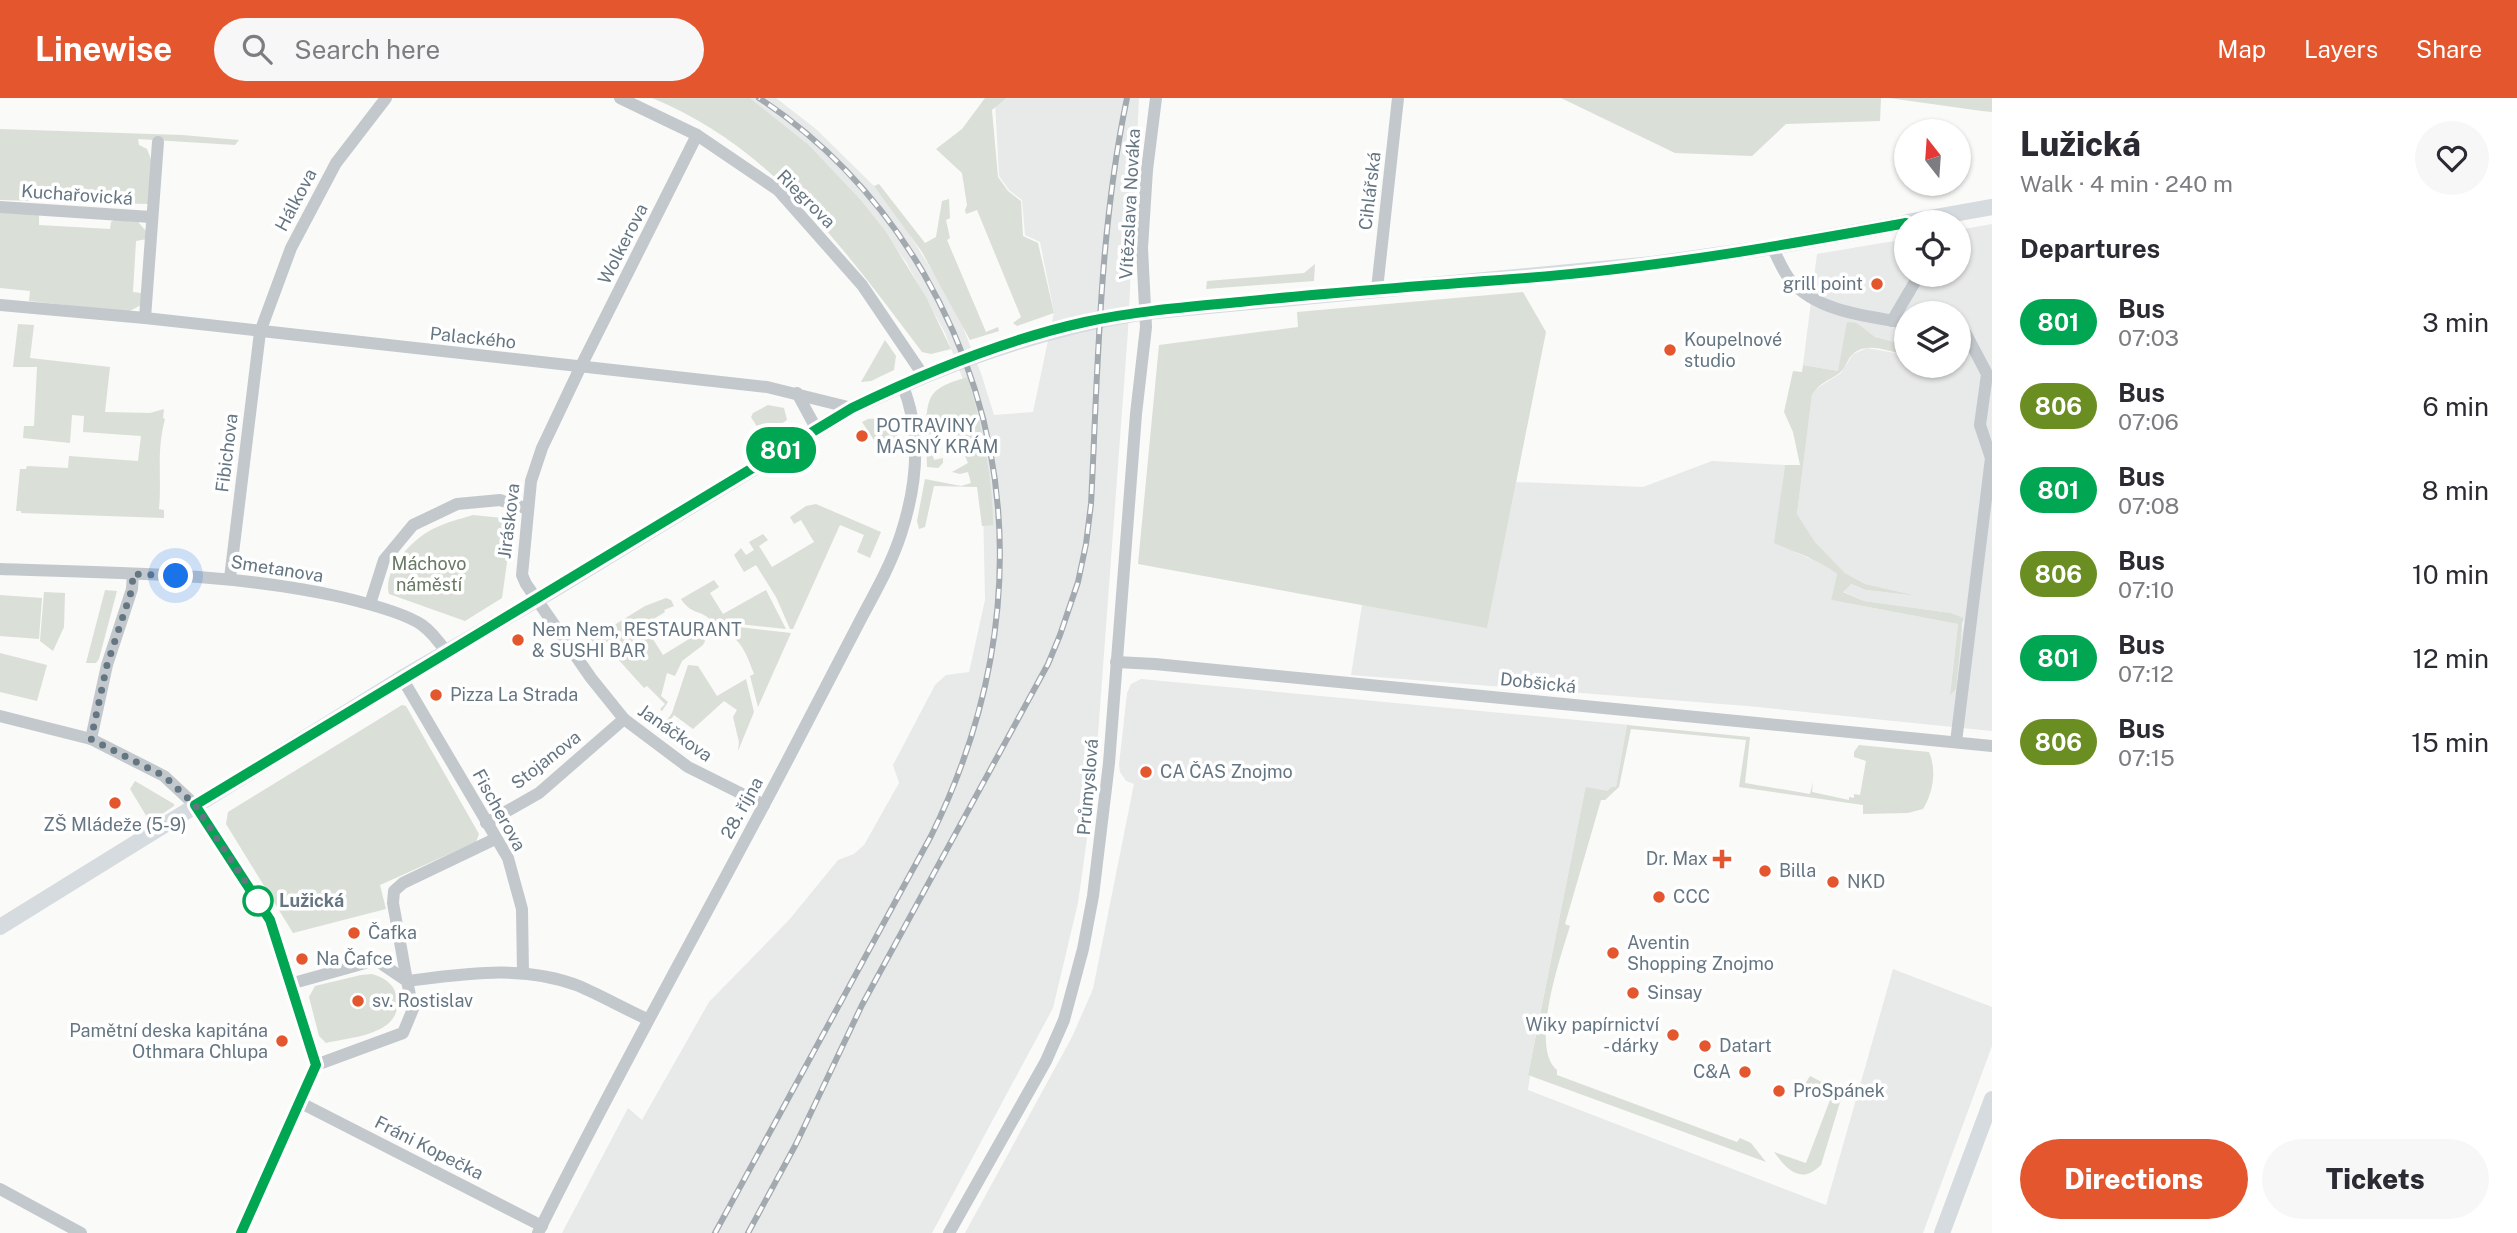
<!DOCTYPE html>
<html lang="en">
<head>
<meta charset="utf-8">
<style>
  :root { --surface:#fff; --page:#f7f7f7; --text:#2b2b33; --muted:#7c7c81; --accent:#e4572e }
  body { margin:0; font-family:"Public Sans",sans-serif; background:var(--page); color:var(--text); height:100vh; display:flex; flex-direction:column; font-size:26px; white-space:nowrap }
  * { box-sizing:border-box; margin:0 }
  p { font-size:23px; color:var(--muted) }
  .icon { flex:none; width:38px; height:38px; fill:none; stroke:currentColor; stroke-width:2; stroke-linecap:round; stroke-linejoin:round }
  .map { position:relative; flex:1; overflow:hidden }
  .panel { display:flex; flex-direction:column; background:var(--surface); width:525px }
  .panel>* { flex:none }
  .badge { padding:0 14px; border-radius:23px; font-size:24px; line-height:46px }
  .needle { width:46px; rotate:343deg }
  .tools { position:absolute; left:1894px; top:21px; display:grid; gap:14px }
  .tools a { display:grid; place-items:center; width:77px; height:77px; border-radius:50%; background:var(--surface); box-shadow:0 2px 5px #0004; font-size:35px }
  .you { position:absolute; width:35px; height:35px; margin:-18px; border:5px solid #fff; border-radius:50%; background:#1a73e8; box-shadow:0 0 0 10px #1a73e833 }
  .map>.badge { position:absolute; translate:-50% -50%; box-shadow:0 0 0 4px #fff }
  h2 { padding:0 28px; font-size:26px; line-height:63px }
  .round { display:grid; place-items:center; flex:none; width:74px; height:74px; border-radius:37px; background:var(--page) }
  .head { display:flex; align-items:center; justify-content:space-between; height:119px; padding:0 28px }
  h1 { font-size:33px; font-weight:800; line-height:52px }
  .action { display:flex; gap:14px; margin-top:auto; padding:14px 28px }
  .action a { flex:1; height:80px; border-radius:42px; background:var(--accent); color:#fff; font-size:28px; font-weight:800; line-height:80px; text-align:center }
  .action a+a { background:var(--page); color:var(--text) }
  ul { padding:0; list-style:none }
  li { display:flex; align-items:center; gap:21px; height:84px; padding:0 28px }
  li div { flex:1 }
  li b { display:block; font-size:26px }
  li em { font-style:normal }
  li .badge { min-width:77px; font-weight:700; text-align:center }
  header { display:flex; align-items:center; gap:42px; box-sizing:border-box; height:98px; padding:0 35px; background:var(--accent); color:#fff }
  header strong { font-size:33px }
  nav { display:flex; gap:38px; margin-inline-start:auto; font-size:24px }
  .search { width:490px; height:63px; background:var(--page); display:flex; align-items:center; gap:18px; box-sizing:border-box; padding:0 24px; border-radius:38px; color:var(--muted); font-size:26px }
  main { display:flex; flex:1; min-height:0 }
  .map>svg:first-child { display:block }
</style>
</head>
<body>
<header>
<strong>Linewise</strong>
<div class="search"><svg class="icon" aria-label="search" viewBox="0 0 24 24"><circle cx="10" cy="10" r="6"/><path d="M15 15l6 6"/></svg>Search here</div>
<nav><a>Map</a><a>Layers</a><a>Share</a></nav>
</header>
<main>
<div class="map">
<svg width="1992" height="1135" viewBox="0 0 1992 1135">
  <rect width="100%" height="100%" fill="#fafaf8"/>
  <g fill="#e8e9e9">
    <path d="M750,0H776L816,31L874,88L901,123L943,190L962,227L982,278L994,317L1033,314L1054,214L1040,144L1025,137L1022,102L1009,92L999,78L995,4L1001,0H1139L1128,233L1094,690L1078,805L1053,910L932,1135H562L628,1010L642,1022L709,904L789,822L838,762L854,756L864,747L899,685L893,667L935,587L946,577L969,574L985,502L982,356L964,284L945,235L906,164L860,101L809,47Z"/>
    <path d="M1992,126V633L1747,608L1351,577L1362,507L1487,529L1516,384L1643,389L1712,363L1785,367L1775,444L1808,460L1819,462L1837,476L1831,502L1958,526L1950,596L1964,524L1951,515L1864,503L1842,493L1850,486L1866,492L1918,498L1865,486L1845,475L1815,444L1797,416L1812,297L1816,291L1841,275L1853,256L1867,250L1906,257V268H1958V215H1906V247L1875,239L1857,225L1838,273L1803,267L1817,156L1906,141V177H1958V132Z"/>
    <path d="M1141,581L1630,627L1627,628L1616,689L1607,694L1584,697L1528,976L1530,978L1528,992L1826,1107L1893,871L1992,909V948L1923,1135H965L1072,939L1093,891L1134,686L1126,683L1120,674L1119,667L1127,595L1131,586Z"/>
  </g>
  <g fill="#dadfd7">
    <path d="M652,0H750L809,47L860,101L886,134L926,199L951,251L931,256L922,254C846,154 773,49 652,0Z"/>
    <path d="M985,0H1006L992,12L998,79L1008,93L1021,103L1023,138L1038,145L1054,215L1017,228L1013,225L1021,219L977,112L966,116L965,112L967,107L962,75L936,51L962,31Z"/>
    <path d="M1561,0H1881L1880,23L1786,26L1752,58L1675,55Z"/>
    <path d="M1889,0H1992V14L1982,13Z"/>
    <path d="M0,31L182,37L239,42L235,47L138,41L139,47L147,51L152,64L148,106L0,102Z"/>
    <path d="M879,86L925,145L936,139L942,103L949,101L950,120L946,122L950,140L947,142L986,234L998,229L999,233L970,242L922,154L874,88Z"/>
    <path d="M0,114L39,116V127L110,131L111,124L114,122L138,124L146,133L147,141L136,143L133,194L141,195V207L128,214L29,203L30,193L0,190Z"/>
    <path d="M1315,166L1314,183L1206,191L1207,183L1304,175Z"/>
    <path d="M1523,194L1546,234L1487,530L1138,466L1159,247L1298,229L1297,214Z"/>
    <path d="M1847,224L1857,225L1875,239L1906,247V257C1889,254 1865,242 1851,258C1846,264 1845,272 1838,276C1828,283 1818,286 1812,297L1797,416L1815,444L1845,475L1865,486L1918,498L1866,492L1851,486L1843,494L1864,503L1951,515L1963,520L1956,591L1950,597L1958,526L1831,502L1837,476C1818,461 1797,455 1774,445L1785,367H1800L1793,334L1784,314L1793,273L1802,274L1803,267L1838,273Z"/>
    <path d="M18,226L34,227L30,260L110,269L105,314L150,315L164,311L163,320L165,321C156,355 162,378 159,411L164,412V420L21,415V413H16L20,371H26L27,368L68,370L69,358L138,363L141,338L83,334L84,318L72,317L70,345L23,340L24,328H34L37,269H13Z"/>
    <path d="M885,242L896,258L894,272L871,283L861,284Z"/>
    <path d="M968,279C981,327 993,376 993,427L982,428L977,389L934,388L925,429L919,431L917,423L925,381L961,388L971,385L968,374L960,376L952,374L968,365L953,329L927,337L934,362L943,360V365L938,370L927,369C927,352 922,309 933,296C940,287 957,282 968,279Z"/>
    <path d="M768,307L784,310L787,322L763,338L751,319L753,315Z"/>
    <path d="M868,321C883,319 896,325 898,341L891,355L874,342L862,324Z"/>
    <path d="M816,406L881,434L870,460L857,454L864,437L840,427L793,531H790L776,499L756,467L744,474L734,457L741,450L746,457L754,452L749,444L763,436L768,442L759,448L772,469L814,444L801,422L794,426L790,419L806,408Z"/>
    <path d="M473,417L513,421L502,500L465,523L389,496C382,472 414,439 435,430C447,424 460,421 473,417Z"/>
    <path d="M714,482L719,489L710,495L723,516L766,492L786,531L711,523C702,511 692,518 681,501Z"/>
    <path d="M105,492L117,493L99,561L96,565H86Z"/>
    <path d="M44,494L65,495L64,529L53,553L40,543Z"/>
    <path d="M0,497L42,500L39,541L0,538Z"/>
    <path d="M666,500L671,502L674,508L664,512L665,514L644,527L663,557L689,541L685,534L698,526L705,543L703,547L682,563L675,578L667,575L661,598L668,604L662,613L660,611L665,606L647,588L644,590L617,560L618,556L605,542L588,557L582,547L645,508Z"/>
    <path d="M713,526L791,535L758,609L750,578L754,576C747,558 741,537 720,535L723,533L720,528L715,529Z"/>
    <path d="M0,555L47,567L37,603L0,594Z"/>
    <path d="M688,567L698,568L717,598L746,581L754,614L738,653L739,644L733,619L737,612L724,603L693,631L674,617L663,633L661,631L672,615Z"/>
    <path d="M402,607L406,608L479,736L476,744L380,787L386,811L293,835L226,726L228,714Z"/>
    <path d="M1627,627L1750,639L1745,685L1810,696L1813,684L1812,694L1849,702V699L1854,700V696L1860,697L1866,663L1854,659V654L1859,647L1929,654C1937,672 1933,695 1923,711L1908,715L1863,716V707L1739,689L1746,642L1631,631L1619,689L1605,702H1601L1565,826L1570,828C1561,857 1529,950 1557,972V977L1737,1044L1740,1040L1751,1045L1766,1064L1528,977L1584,697L1586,689L1607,693L1612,689H1616Z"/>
    <path d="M135,683L174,706V708L150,724L130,691Z"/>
    <path d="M372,876C385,880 395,886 397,901C402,937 351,939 326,945L319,938L309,899L315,888L361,877Z"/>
    <path d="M1810,978L1841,994V1001L1821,1067C1801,1087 1787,1072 1774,1054L1806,1065L1830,1002L1805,986Z"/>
  </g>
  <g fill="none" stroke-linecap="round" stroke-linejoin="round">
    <g stroke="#c3c8cc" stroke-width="12">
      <path d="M620,0L697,37L778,92L862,187L923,277"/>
      <path d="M697,37L580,270L542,350L531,383L522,477L526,486L591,580L624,621L688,669L764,707"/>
      <path d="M0,109L151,119"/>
      <path d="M1772,149C1778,160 1783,174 1791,183C1818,214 1867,218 1906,225"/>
      <path d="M1377,191L1398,0"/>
      <path d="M0,207L145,220L767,289L852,310"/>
      <path d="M145,220L158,44"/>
      <path d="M1892,223L1919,177"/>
      <path d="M797,295L817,332"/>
      <path d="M0,471C114,475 229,474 341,499C362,504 405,515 422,527C432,534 440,545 447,555"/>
      <path d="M230,480L260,234L291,150L336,65L386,0"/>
      <path d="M370,506L384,462L413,427L457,406L500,402L528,411"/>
      <path d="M1116,564L1155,566L1992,648"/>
      <path d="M402,580L508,760L522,811L523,875"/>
      <path d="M0,618L91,641L164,678L195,707L270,823L316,967"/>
      <path d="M91,641L107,567L132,491L133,476"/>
      <path d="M1956,644L1991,360L1980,327L1987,276L1966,236L1958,235"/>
      <path d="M486,725L539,695L624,621"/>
      <path d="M495,741L403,785L394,793L393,805L407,883C464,876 524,866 579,888C602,898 625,911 647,921"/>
      <path d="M290,886L376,862L407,883L413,911L403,935L316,967"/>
      <path d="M299,1004L542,1128"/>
      <path d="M0,1091L81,1135"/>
      <path d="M241,1135L316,967"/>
      <path d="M538,1135C620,969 712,808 797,644C819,602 841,559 863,517C877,491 892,464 901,436C917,387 922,334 902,286"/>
      <path d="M949,1135L1046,963L1064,922L1083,851L1093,798L1109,665L1136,316L1146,229L1142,150L1147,72L1156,0"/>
    </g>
    <g stroke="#d6dbdf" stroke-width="16">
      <path d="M1908,124L1992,109"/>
      <path d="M0,829L402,580L553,492L852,310C945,265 1042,230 1145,214L1653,166L1772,149L1906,125"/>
      <path d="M1942,1135L1992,1001"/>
    </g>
    <defs>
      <g id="rail">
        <path d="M715,1135L931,738C1021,556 1027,355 924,176C883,106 827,45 759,0"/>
        <path d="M748,1135L796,1046L862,907L1048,566L1060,537L1078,484L1086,446L1091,406C1098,271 1099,133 1127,0"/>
      </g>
    </defs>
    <use href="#rail" stroke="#a2aab0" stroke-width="6"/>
    <use href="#rail" stroke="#fff" stroke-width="3.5" stroke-dasharray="10" stroke-linecap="butt"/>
  </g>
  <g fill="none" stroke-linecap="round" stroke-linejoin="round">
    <defs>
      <path id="line" d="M241,1135L316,967L270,822L195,707L852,310C926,274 1004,242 1085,224C1136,213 1188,209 1240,204C1335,194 1431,187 1526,180C1654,170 1780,148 1906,125"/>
    </defs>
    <use href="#line" stroke="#fff" stroke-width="16"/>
    <use href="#line" stroke="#00a651" stroke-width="10"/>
    <path stroke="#657683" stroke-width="7" stroke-dasharray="0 12.6" d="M176,478L133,476L132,491L107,567L91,641L164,678L195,707L258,803"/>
  </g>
  <g fill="#e4572e" stroke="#fff" stroke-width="2.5">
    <circle cx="1877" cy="186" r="7"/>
    <circle cx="1670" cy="252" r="7"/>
    <circle cx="862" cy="338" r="7"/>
    <circle cx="518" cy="542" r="7"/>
    <circle cx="436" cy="597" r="7"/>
    <circle cx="1146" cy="674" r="7"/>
    <circle cx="115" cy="705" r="7"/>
    <path d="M1718.5 750.5h7v7h7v7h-7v7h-7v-7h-7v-7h7z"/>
    <circle cx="1765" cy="773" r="7"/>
    <circle cx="1833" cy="784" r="7"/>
    <circle cx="1659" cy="799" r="7"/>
    <circle cx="354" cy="835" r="7"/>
    <circle cx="1613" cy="855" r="7"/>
    <circle cx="302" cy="861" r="7"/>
    <circle cx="1633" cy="895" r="7"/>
    <circle cx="358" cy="903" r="7"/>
    <circle cx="1673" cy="937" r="7"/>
    <circle cx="282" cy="943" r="7"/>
    <circle cx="1705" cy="948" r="7"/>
    <circle cx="1745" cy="974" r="7"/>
    <circle cx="1779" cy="993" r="7"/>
  </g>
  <circle fill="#fff" stroke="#00a651" stroke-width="3.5" cx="258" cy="803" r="14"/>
  <g text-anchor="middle" stroke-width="7" stroke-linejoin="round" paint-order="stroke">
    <g font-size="18" fill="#657683" stroke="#fff">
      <text transform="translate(1370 93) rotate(-83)" y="6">Cihlářská</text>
      <text transform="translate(77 97) rotate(4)" y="6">Kuchařovická</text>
      <text transform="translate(806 101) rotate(45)" y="6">Riegrova</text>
      <text transform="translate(296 102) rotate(-62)" y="6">Hálkova</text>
      <text transform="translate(1130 106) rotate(-87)" y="6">Vítězslava Nováka</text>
      <text transform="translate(623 146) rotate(-63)" y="6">Wolkerova</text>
      <text transform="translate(473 240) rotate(6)" y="6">Palackého</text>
      <text transform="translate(227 355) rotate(-83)" y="6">Fibichova</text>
      <text transform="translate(509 423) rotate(-83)" y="6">Jiráskova</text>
      <text transform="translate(277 471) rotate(9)" y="6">Smetanova</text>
      <text transform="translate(1538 585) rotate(6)" y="6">Dobšická</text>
      <text transform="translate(675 635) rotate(35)" y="6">Janáčkova</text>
      <text transform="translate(546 662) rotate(-38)" y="6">Stojanova</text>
      <text transform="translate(1088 689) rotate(-85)" y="6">Průmyslová</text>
      <text transform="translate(742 710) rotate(-61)" y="6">28. října</text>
      <text transform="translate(499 712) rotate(61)" y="6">Fischerova</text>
      <text transform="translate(429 1050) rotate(27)" y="6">Fráni Kopečka</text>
    </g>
    <g font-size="18" fill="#657683" stroke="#fff" text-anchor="start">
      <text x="1863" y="192" text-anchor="end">grill point</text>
      <text x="1684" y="248">Koupelnové<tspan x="1684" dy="21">studio</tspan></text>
      <text x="876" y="334">POTRAVINY<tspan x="876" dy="21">MASNÝ KRÁM</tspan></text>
      <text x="532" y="538">Nem Nem, RESTAURANT<tspan x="532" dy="21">&amp; SUSHI BAR</tspan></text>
      <text x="450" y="603">Pizza La Strada</text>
      <text x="1160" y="680">CA ČAS Znojmo</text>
      <text x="115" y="733" text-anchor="middle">ZŠ Mládeže (5-9)</text>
      <text x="1708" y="767" text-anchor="end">Dr. Max</text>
      <text x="1779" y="779">Billa</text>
      <text x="1847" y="790">NKD</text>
      <text x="1673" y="805">CCC</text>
      <text x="368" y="841">Čafka</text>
      <text x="1627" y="851">Aventin<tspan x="1627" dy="21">Shopping Znojmo</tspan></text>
      <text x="316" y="867">Na Čafce</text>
      <text x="1647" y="901">Sinsay</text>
      <text x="372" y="909">sv. Rostislav</text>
      <text x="1659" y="933" text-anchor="end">Wiky papírnictví<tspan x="1659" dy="21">- dárky</tspan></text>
      <text x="268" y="939" text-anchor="end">Pamětní deska kapitána<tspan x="268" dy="21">Othmara Chlupa</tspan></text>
      <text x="1719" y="954">Datart</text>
      <text x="1731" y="980" text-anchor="end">C&amp;A</text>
      <text x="1793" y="999">ProSpánek</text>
    </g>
    <g font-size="18" fill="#687a64" stroke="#fff">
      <text x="429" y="472">Máchovo<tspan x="429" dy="21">náměstí</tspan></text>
    </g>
    <g font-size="18" font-weight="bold" fill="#657683" stroke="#fff" text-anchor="start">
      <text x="279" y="809">Lužická</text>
    </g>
  </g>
</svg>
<div class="tools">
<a><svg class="needle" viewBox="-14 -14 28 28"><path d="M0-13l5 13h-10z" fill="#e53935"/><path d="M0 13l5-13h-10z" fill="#7c7c81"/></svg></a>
<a><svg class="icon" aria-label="locate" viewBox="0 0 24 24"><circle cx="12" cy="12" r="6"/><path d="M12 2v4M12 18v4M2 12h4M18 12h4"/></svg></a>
<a><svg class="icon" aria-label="layers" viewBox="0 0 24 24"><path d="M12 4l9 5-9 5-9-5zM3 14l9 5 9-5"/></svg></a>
</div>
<div class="you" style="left:176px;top:478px"></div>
<b class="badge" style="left:781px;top:352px;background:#00a651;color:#fff">801</b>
</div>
<section class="panel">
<div class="head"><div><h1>Lužická</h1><p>Walk · 4 min · 240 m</p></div><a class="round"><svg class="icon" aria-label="heart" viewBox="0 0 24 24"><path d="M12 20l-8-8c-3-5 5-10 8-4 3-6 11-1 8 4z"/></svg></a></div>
<h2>Departures</h2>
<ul>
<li><span class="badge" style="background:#00a651;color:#fff">801</span><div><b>Bus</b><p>07:03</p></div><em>3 min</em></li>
<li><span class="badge" style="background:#6b8e23;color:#fff">806</span><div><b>Bus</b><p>07:06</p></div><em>6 min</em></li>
<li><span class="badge" style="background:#00a651;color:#fff">801</span><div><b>Bus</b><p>07:08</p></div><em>8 min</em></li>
<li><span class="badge" style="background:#6b8e23;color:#fff">806</span><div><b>Bus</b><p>07:10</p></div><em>10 min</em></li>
<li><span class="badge" style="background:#00a651;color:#fff">801</span><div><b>Bus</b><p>07:12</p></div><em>12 min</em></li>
<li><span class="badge" style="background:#6b8e23;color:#fff">806</span><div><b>Bus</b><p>07:15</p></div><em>15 min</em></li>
</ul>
<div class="action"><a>Directions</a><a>Tickets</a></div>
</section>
</main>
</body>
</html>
